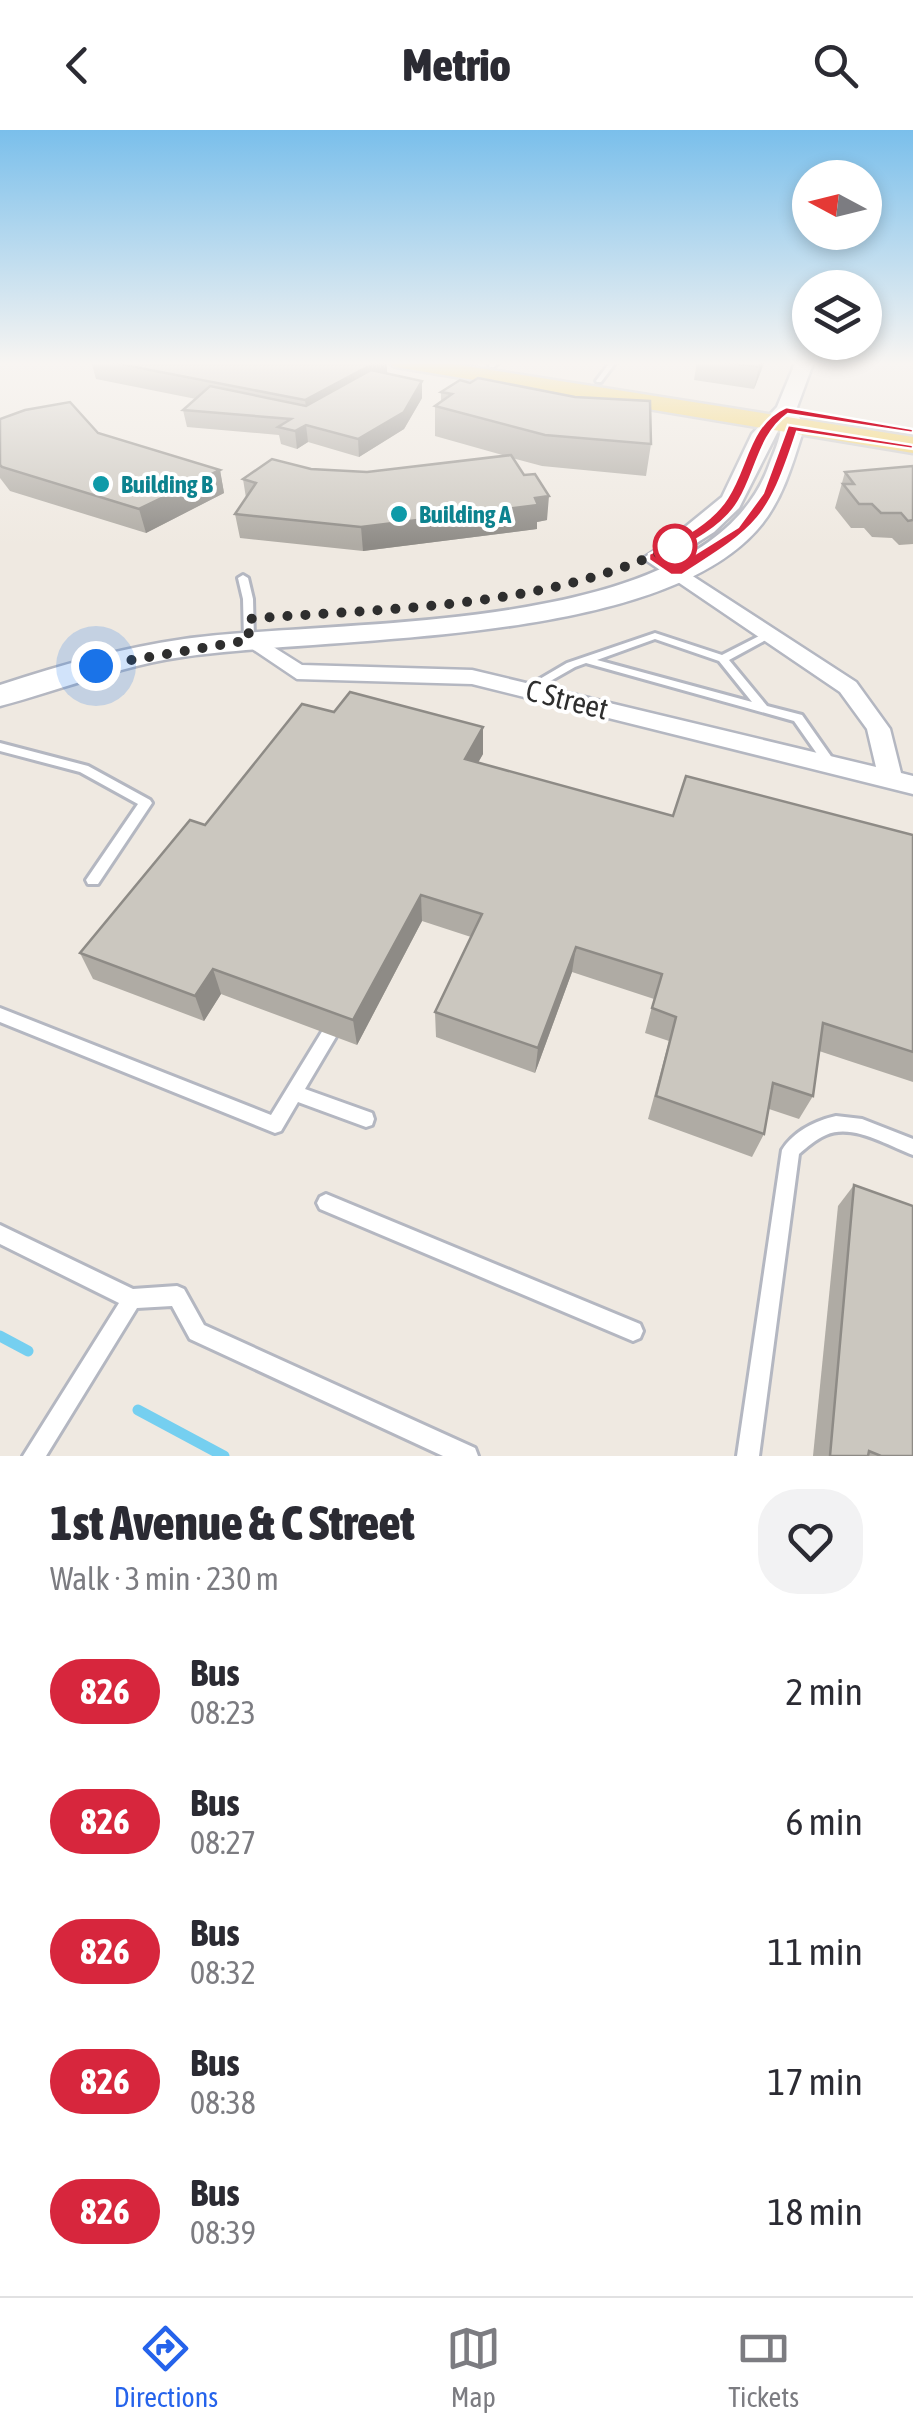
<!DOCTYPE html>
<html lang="en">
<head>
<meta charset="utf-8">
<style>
  :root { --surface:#fff; --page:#f2f2f3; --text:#2b2b33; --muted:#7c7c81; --line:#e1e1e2; --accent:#2563eb }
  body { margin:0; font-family:"Asap Condensed",sans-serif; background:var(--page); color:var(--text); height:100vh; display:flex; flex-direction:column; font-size:38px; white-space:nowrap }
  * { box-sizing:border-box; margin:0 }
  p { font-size:32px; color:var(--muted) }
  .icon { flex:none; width:55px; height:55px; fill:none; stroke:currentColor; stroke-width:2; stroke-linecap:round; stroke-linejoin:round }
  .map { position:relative; height:1326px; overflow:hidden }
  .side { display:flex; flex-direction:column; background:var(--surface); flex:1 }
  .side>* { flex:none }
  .badge { padding:0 20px; border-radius:32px; font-size:35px; line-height:65px }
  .needle { width:65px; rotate:277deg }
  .tools { position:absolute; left:792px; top:30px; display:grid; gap:20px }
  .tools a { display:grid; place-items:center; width:90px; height:90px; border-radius:50%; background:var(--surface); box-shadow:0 5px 15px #0003; font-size:50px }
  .you { position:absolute; width:50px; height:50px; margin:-25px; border:8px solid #fff; border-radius:50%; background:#1a73e8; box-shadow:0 0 0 15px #1a73e833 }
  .map>.badge { position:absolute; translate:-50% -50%; box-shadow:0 0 0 5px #fff }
  .round { display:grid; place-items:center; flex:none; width:105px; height:105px; border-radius:40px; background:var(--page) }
  .headline { display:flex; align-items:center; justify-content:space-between; height:170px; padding:0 50px }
  h1 { font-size:48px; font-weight:800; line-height:75px }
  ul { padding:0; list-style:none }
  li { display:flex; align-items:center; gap:30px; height:130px; padding:0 50px }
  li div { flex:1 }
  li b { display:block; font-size:38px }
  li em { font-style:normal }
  li .badge { min-width:110px; font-weight:700; text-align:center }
  header { display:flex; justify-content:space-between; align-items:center; height:130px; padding:0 50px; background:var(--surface); font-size:45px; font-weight:800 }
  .tabs { display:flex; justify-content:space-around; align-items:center; height:140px; border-top:2px solid var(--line); background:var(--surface); font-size:28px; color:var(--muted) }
  .tabs a { display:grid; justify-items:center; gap:5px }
  .tabs .on { color:var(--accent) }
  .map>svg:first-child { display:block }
</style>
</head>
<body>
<header><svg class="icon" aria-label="back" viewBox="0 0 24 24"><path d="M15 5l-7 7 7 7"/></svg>Metrio<svg class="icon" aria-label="search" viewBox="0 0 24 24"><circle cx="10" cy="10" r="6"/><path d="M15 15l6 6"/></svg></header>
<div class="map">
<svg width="913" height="1326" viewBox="0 0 913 1326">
  <rect width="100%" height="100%" fill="#efe9e1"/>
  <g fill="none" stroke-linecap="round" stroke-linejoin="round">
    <g stroke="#75cff0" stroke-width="11">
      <path d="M0,1206L28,1221"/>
      <path d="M138,1280L224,1326"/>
    </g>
    <defs>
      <g id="lane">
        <path d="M493,231H500L494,237H490L489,236Z"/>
        <path d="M611,231L616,232L601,252H597L596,251Z"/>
        <path d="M243,445L248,448L253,469L254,510L249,513L244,510L243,469L238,448Z"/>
        <path d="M769,501L774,504L773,506L729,530L767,576L802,585L835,632L837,635L835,638H827L794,591L586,533L575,537L531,562L527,563L521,560L567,533L655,503L722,525ZM655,509L719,531L752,572L597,530Z"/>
        <path d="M0,613L88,636L150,670L152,673L98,754H88L86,750L138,674L80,642L0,621Z"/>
        <path d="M0,878L271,985L323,900L329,898L335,900L337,905L305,959L372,983L374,989L372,995L366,997L298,972L281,1001L275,1003L0,892Z"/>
        <path d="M836,986L862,989L913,1009V1025C888,1016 853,993 826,1005C816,1009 807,1017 799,1024L759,1326H737L782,1020C794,1001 815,991 836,986Z"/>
        <path d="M326,1064L640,1194L643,1201L640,1208L633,1211L320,1079L317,1073L320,1067Z"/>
        <path d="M0,1095L133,1159L177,1156L184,1159L204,1195L475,1318L478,1326H443L190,1209L172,1176L137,1178L46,1326H23L119,1173L0,1114Z"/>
      </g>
      <path id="street" d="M654,421L856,552L890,599L901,643L913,646V664L472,554L297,549L239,510L242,506H256L302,535L472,540L876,637L867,599L840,562L647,431L645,427Z"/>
      <path id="secondary" d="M796,231H814L796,280L804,298C793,332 784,366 762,394C663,518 331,505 182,527C119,536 61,560 0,576V555C60,535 121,518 184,509C338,487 703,510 768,338C773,324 781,309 781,295L739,378L714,402L684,421L675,424L662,416L722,367L752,304L777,277Z"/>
      <path id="primary" d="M385,231H434L913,307V323L396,237Z"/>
    </defs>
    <use href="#lane" stroke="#b4b7c1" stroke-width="6"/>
    <use href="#street" stroke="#b4b7c1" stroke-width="5"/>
    <use href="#secondary" stroke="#b4b7c1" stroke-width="5"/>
    <use href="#primary" stroke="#c9c9c9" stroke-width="5"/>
    <use href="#lane" fill="#fff" fill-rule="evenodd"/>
    <use href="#street" fill="#fff" fill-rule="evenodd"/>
    <use href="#secondary" fill="#fff" fill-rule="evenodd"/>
    <use href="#primary" fill="#f2d163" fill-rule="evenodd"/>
  </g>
  <g fill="#afaba4">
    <path d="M91,231H387V243L422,251V268L404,299L359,327L308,312L297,319L281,314L279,305L187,297L183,280L196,269L96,249Z"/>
    <path d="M697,231H765L754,259L694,250Z"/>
    <path d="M441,262L651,314L646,346L542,336L512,328L547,390L537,392V399L363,421L240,408L235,384L246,368L243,349L311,339L367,342L506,326L435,306V276L441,271Z"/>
    <path d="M0,289L98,303L220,340L224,363L146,403L10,361L0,348Z"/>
    <path d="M913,336V414L899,415L892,408L872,407L864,398H851L835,378L845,342Z"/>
    <path d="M483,624L478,633L673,686L913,705V952L819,921L813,966L799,989L769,979L764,1004L752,1027L648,989L669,911L645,903L654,869L572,842L535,943L436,907L435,882L471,807L422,791L357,915L221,864L204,891L93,849L80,823L205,695Z"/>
    <path d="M854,1055L913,1326H813L838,1076Z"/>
  </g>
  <g fill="#8e8b86">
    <path d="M378,231H387V247L308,292L305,270Z"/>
    <path d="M762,231H765L754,259L759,237Z"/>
    <path d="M422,251V268L404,299L359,327L358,309Z"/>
    <path d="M306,295L308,312L297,319L295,301Z"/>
    <path d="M220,340L224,363L146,403L139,379Z"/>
    <path d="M549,366L547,390L537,392V399L363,421L361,397Z"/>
    <path d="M483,597V624L464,656L465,629Z"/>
    <path d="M421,765L422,791L357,915L353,890Z"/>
    <path d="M576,817L572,842L535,943L538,918Z"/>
    <path d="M213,839L221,864L204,891L195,866Z"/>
  </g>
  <g fill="#cbc7bf" stroke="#8e8b86" stroke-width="2.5">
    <path d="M104,231H378L305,270Z"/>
    <path d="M711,231H762L759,237Z"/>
    <path d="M371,240L422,251L404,282L358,309L306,295L295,301L278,297L291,289L183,280L210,256L306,276Z"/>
    <path d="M478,248L575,267L650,271L651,314L545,305L435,276L452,264L441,262L460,250L470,253Z"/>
    <path d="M70,272L98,303L220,340L139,379L2,337L0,335V289L25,280Z"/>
    <path d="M511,325L524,345L535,344L549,366L535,368L538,375L361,397L235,384L256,353L243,349L272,329L311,339L367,342Z"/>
    <path d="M913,336V390L908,391L901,383H881L872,374H859L843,354H854L845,342Z"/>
    <path d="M350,562L483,597L465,629L673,686L686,646L913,705V922L823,893L813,966L773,953L764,1004L656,966L676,887L652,878L662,844L576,817L538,918L435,882L482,784L421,765L353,890L213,839L195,866L80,823L190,690L205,695L302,574L334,582Z"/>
    <path d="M854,1055L913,1076V1326H881L869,1321L868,1326H830Z"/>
  </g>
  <linearGradient id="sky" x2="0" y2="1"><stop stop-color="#7abfeb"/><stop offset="0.56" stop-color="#f8f5f2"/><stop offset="1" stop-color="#f8f5f2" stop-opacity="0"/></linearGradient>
  <rect width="913" height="416" fill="url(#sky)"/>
  <path fill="#d7263d" stroke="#fff" stroke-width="2.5" d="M786,277L913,299V303L788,284C759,305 757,341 739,371C724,397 690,414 664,427L677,435L738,397L763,363L788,295L913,315V319L797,302C768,390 759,396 682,445H671L649,430V424C676,410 710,395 727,368C748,336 748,294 786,277Z"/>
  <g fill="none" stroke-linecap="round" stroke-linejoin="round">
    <path stroke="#2e2e2e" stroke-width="10" stroke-dasharray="0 18" d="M96,536L249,510L248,489C394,477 549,480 682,412L675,416"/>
  </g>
  <g fill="#0f9aa8" stroke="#fff" stroke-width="4">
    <circle cx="101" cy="354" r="10"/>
    <circle cx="399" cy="384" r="10"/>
  </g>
  <circle fill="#fff" stroke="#d7263d" stroke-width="5" cx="675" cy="416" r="20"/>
  <g text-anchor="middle" stroke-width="8" stroke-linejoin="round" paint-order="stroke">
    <g font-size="25" font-weight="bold" fill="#0d838f" stroke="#fff" text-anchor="start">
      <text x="121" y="363">Building B</text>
      <text x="419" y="393">Building A</text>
    </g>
    <g font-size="30" fill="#2e2e2e" stroke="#fff">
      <text transform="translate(567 570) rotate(14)" y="10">C Street</text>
    </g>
  </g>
</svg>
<div class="tools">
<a><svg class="needle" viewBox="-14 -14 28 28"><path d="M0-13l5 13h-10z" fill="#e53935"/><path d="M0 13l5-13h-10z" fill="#7c7c81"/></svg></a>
<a><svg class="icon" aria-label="layers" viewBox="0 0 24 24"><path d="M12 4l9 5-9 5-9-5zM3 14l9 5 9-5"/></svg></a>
</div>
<div class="you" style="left:96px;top:536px"></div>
</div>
<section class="side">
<div class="headline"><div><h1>1st Avenue &amp; C Street</h1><p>Walk · 3 min · 230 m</p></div><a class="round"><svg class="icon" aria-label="heart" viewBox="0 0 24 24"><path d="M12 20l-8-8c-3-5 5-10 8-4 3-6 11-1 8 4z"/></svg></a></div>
<ul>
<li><span class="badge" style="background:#d7263d;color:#fff">826</span><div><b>Bus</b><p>08:23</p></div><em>2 min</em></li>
<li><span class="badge" style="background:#d7263d;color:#fff">826</span><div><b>Bus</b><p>08:27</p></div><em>6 min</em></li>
<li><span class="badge" style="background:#d7263d;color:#fff">826</span><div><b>Bus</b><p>08:32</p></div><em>11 min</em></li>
<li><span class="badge" style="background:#d7263d;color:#fff">826</span><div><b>Bus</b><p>08:38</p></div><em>17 min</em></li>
<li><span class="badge" style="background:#d7263d;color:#fff">826</span><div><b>Bus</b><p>08:39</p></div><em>18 min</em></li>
</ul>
</section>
<nav class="tabs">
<a class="on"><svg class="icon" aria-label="directions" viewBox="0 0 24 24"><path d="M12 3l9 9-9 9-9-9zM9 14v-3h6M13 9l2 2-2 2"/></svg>Directions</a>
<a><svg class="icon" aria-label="map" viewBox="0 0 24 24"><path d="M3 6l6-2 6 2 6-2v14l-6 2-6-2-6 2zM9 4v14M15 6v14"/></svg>Map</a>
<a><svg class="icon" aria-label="tickets" viewBox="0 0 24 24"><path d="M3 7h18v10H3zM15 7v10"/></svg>Tickets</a>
</nav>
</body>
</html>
